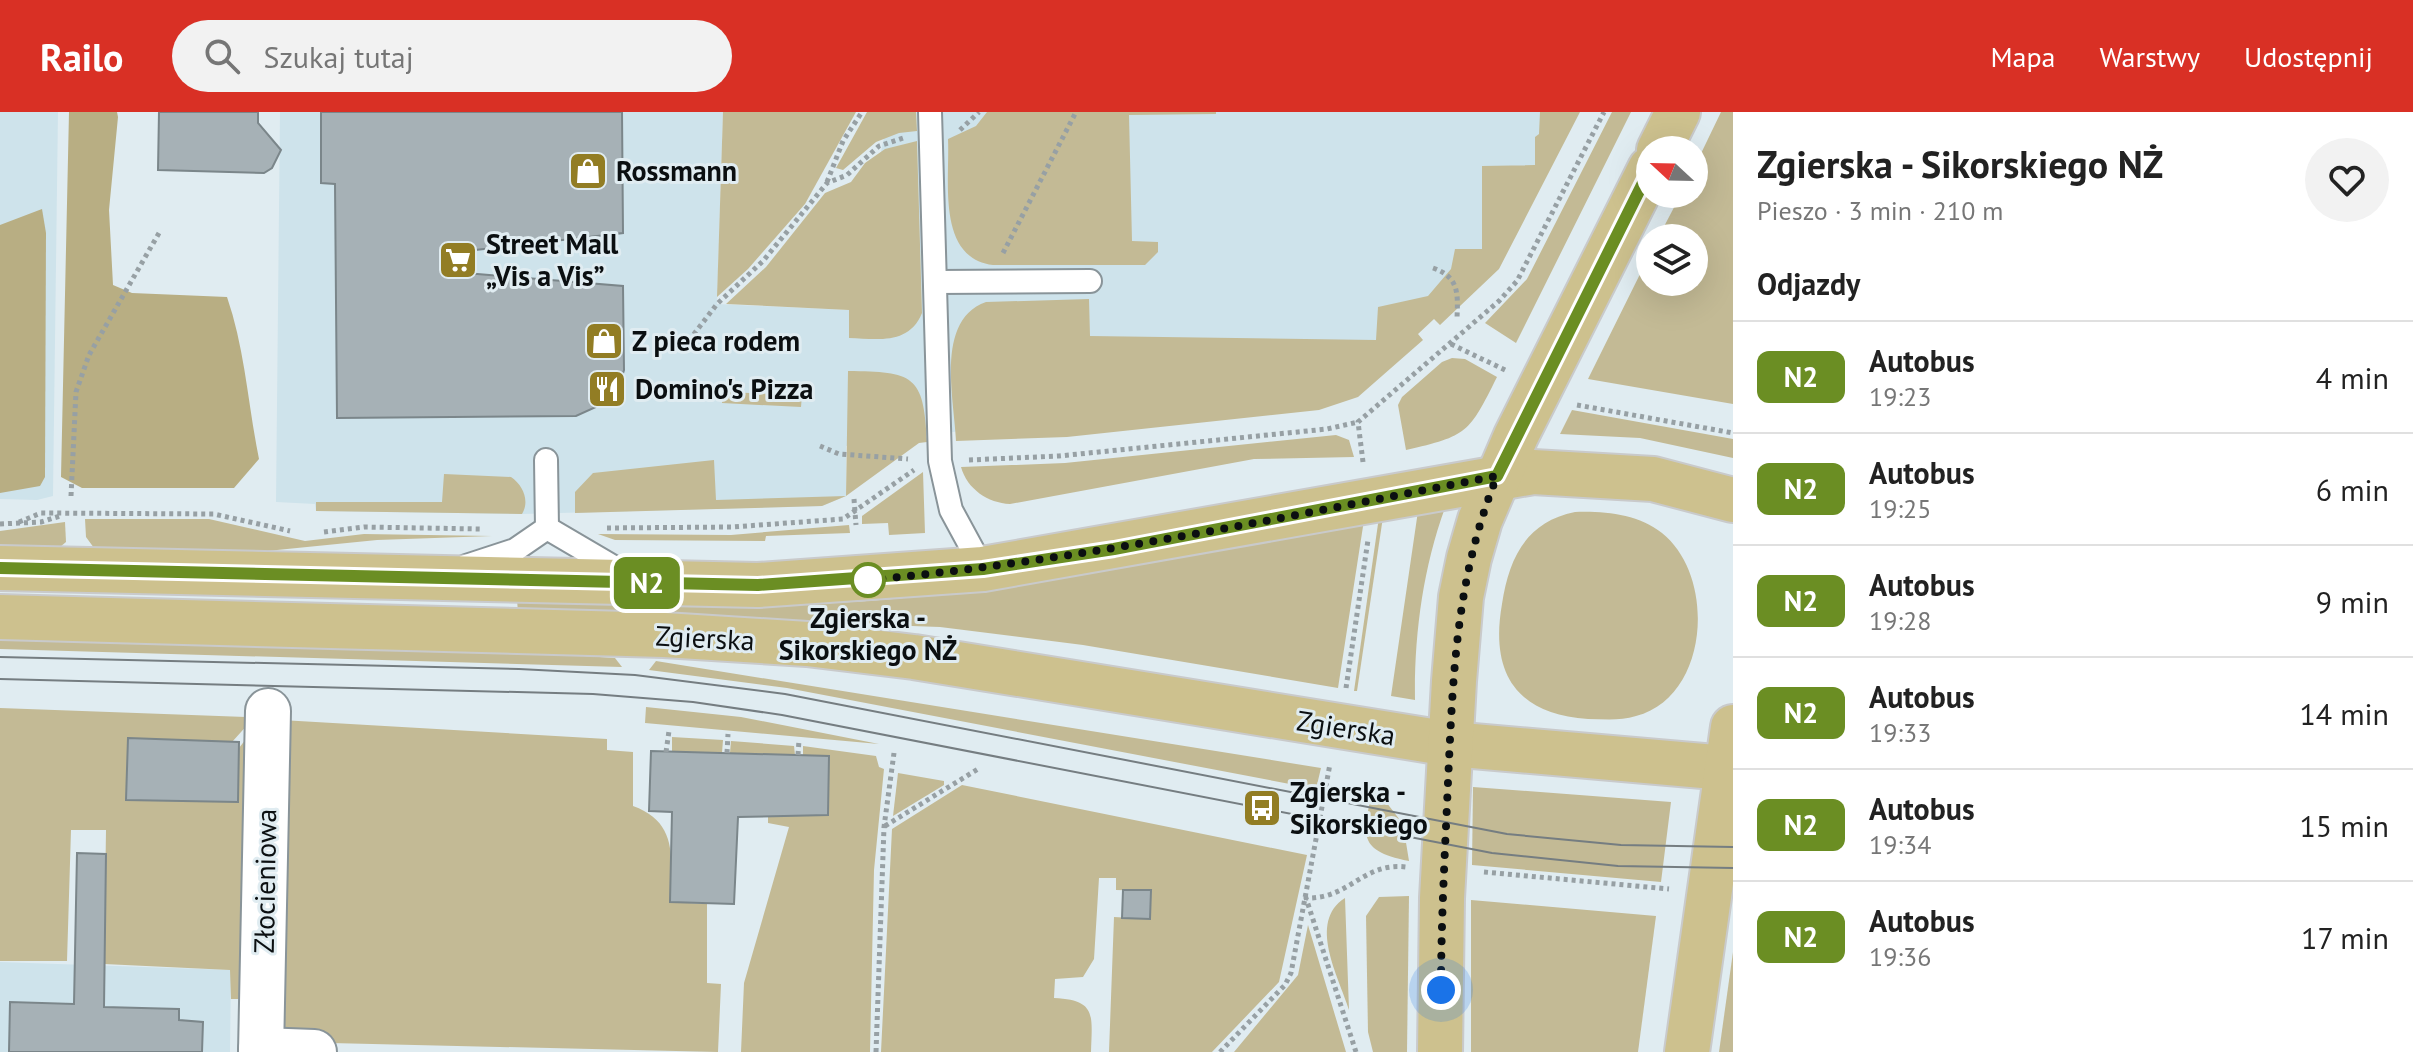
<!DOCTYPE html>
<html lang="pl">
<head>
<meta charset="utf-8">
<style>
  :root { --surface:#fff; --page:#f2f2f2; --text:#222; --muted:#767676; --line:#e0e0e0; --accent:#d93025 }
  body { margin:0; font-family:"PT Sans",sans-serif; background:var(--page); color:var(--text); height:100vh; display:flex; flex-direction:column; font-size:30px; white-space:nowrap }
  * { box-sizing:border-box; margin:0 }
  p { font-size:26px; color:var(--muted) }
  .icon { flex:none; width:44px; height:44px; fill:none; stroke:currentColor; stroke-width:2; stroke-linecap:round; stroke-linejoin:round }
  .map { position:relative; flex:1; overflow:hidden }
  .panel { display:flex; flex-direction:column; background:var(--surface); width:680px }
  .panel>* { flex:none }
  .badge { padding:0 16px; border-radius:12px; font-size:28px; line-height:52px }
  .needle { width:52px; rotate:292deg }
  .tools { position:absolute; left:1636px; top:24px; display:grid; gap:16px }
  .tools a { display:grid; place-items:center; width:72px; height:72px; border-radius:50%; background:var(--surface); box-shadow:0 8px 32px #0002; font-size:40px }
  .you { position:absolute; width:40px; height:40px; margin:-20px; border:6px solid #fff; border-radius:50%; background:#1a73e8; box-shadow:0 0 0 12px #1a73e833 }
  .map>.badge { position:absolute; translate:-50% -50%; box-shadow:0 0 0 4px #fff }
  h2 { padding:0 24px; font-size:30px; line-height:72px }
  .round { display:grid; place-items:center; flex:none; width:84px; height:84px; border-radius:42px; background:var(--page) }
  .headline { display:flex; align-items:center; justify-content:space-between; height:136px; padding:0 24px }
  h1 { font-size:38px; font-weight:800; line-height:60px }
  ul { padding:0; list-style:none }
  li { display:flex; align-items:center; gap:24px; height:112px; padding:0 24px; border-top:2px solid var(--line) }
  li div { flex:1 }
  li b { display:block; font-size:30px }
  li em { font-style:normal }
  li .badge { min-width:88px; font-weight:700; text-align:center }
  header { display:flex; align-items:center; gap:48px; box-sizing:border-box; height:112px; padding:0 40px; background:var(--accent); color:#fff }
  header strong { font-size:38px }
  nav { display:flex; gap:44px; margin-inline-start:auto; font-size:28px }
  .search { width:560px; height:72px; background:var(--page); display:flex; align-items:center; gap:20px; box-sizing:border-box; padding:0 28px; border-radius:44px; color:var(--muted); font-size:30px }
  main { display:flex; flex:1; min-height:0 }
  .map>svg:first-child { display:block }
</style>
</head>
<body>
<header>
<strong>Railo</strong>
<div class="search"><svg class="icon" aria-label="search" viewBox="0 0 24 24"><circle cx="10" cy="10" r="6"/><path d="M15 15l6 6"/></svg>Szukaj tutaj</div>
<nav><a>Mapa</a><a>Warstwy</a><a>Udostępnij</a></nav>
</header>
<main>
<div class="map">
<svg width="1733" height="940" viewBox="0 0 1733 940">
  <rect width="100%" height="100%" fill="#e0ecf1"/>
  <g fill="#cee3eb">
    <path d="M0,0H58L53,384L37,388L0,387Z"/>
    <path d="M280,0H723L717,192L849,198L889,0H1572L1496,150L1340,285L968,318L846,334V384L822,394L522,402L316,399L315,392L276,390Z"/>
    <path d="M0,850L231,858L230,940H0Z"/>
  </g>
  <g fill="#c3ba95">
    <path d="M723,0H856L805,92L748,157L717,185Z"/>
    <path d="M867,0H916L917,19L899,21L876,30L843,58L836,56Z"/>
    <path d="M987,0H1216V2L1129,3L1132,129L1158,130V140L1145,153H993C936,146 950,68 948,27L976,14Z"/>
    <path d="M1540,0H1580L1499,157L1440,213L1434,207L1418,222L1423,228L1358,285L1319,298L1067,325L956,329C954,286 935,208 986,190L1089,187L1090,224L1376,228L1378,195L1428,184L1451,157L1455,137H1482V54L1535,53V25L1539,22Z"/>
    <path d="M1612,0H1631L1516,231L1485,211L1527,167Z"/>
    <path d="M1721,0H1733V292L1588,267L1650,142V170H1694V126H1658L1681,82H1694V56Z"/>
    <path d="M917,29L922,201C909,233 878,227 849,226V198L726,192L766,155L825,81L851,70L865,51L885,37Z"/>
    <path d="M1452,246L1465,247L1497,265C1469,321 1468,324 1406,338L1398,293L1402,285L1442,250Z"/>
    <path d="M848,259C913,260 924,262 927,330L919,331L846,384L822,394L575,401V380L593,361L714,348L716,388L846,384Z"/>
    <path d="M723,280L802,283L801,295L722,291Z"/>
    <path d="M1572,298L1733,327V346L1640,326L1560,322Z"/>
    <path d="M1336,323L1349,328L1354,345L1254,347L1010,392C988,391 967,377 961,355L1065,351Z"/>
    <path d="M923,360L925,421L889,423L888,411L862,412V404Z"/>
    <path d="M444,362L511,365C523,373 530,389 522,402L316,399V390H442Z"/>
    <path d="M1446,393C1423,455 1414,523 1415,588L1391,584L1418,399Z"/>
    <path d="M1575,400C1605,399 1638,402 1662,421C1717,465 1709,585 1636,604C1620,609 1604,607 1588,607C1515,602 1490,560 1502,492C1509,446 1526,410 1575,400Z"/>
    <path d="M1379,405H1383L1357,579H1354Z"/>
    <path d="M85,407H209L305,429L364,422L492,424L377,428L257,440L94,436L86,425Z"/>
    <path d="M1364,408L1338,576L1083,533L940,515L518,500L517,488C642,490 769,498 893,487C1052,473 1208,439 1364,408Z"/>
    <path d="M65,410L66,430L60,435L0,434V419Z"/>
    <path d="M849,413L850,421L766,424L765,429L615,428L598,422L731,423Z"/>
    <path d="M0,528L538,541L615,546L622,555L0,537Z"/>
    <path d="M656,549L1321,656L1316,677L787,576L649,558Z"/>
    <path d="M646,595L741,605L879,632L645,611Z"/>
    <path d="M0,596L246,605L250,610L232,630L128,626L127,688L238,690L239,636L256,614L243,887H231L230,858L104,852L106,718H71L67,849H0Z"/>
    <path d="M281,608L607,627V638L633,640V694C680,711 671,749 670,790L707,792V871L721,872L718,940L288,930L278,924Z"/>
    <path d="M672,625L723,628L722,641L672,640Z"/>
    <path d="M731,629L794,634L795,643L730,641Z"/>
    <path d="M803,634L876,644L879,655L884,657L874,758L870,940H741L744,871L789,715L768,711V702L827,703L829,644L803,643Z"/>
    <path d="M898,661L944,669V673L893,704Z"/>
    <path d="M962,673L1307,743L1279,870L1212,940H1109L1114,805L1149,807L1151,779L1116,778V766H1099L1094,847L1083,865L1055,867L1054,886C1097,888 1092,903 1091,940H881L892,717Z"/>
    <path d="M1373,673L1403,712L1409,749C1353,738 1365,720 1373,673Z"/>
    <path d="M1473,675L1671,690L1661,770L1472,753Z"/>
    <path d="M1409,784L1407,940H1373L1368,920L1366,804L1379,785Z"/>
    <path d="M1345,786L1349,898C1339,865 1307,810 1345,786Z"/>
    <path d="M1471,788L1656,804L1638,940H1471Z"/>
    <path d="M1308,813L1346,940H1234L1298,863Z"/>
    <path d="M1733,840V940H1719Z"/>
  </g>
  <g fill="#b8ae83">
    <path d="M69,0H117L118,5L109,98L113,173L132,181L227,185C245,237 248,293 259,347L234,376H82L61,365Z"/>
    <path d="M42,97L46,121L45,365L40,374L0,381V113Z"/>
  </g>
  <g fill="#a6b1b6" stroke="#7b868a" stroke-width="2">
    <path d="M159,0H258V11L281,38L272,56L264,61L158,58Z"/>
    <path d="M321,0H622L623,121L441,142L442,159L623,174L624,258L619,274L607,290L576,304L337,306L335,72L321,71Z"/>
    <path d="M128,626L239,630L238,690L126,688Z"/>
    <path d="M651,639L829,644L828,703L738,705L734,792L670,790L672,700L649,699Z"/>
    <path d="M77,741L106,742L104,895L179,897V908L203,910L202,940H9L10,890L74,892Z"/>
    <path d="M1123,778H1151L1150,807L1122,806Z"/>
  </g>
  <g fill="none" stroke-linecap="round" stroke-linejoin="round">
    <defs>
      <g id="service">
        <path d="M930,0L940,349L951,398L983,457"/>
        <path d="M936,170L1090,169"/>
        <path d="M547,416L622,460"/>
        <path d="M466,454L515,438L547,416L546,348"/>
      </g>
      <g id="minor">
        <path d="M261,938L314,940"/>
        <path d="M261,940L268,599"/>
      </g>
      <g id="primary">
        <path d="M1659,38L1678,0"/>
        <path d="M0,456L758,473L983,457L1533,360L1653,367L1733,388"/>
        <path d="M0,505L664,523L807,532L914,545L1450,632L1726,656"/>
        <path d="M1440,940L1442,786L1454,569L1461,485L1469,446L1480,408L1516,324L1650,57"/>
        <path d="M1687,940L1733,615"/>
      </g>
    </defs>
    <use href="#service" stroke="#899499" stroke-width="26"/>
    <use href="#minor" stroke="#899499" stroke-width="48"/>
    <use href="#primary" stroke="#c9cacb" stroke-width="48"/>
    <g stroke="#97a0a4" stroke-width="5" stroke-dasharray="4 4" stroke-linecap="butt">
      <path d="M960,18L979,0"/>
      <path d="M827,70L843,29L862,0"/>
      <path d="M1003,141L1076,0"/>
      <path d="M1433,156C1459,165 1458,181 1457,206"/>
      <path d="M1451,232L1507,259"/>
      <path d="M684,235L717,192L763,149L827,71L847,63L879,34L903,26"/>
      <path d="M1577,293L1733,321"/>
      <path d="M820,334L839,342L908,347"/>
      <path d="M969,348L1059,344L1327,317L1358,310"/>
      <path d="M1363,350L1358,310L1499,189L1517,169L1604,0"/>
      <path d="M71,384L76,280L89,243L159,121"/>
      <path d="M854,387L856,413"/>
      <path d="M19,410L41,401L214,402L290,419"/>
      <path d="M0,412L41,410L60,404"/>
      <path d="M607,416L732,415L843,407L914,358"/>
      <path d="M324,420L364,415L481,417"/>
      <path d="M1346,576L1368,428"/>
      <path d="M666,640L669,619"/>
      <path d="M727,641L728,622"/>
      <path d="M798,643L799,628"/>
      <path d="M885,714L978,657"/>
      <path d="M1484,760L1669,777"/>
      <path d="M876,940L884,715L894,641"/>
      <path d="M1220,940L1285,873L1291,861L1330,652"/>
      <path d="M1356,940L1306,786C1350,787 1363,750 1406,755"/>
    </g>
    <use href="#service" stroke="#fff" stroke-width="22"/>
    <use href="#minor" stroke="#fff" stroke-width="44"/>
    <use href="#primary" stroke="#cdc18e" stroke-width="44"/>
    <g stroke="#757d81" stroke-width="2">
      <path d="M0,545L519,557L635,563L785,582L1507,722L1621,733L1733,735"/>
      <path d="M0,567L593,582L693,590L782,603L1492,741L1618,754L1733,756"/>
    </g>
  </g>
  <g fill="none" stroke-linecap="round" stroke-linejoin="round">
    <defs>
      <path id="line" d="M0,456L758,473L983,457L1114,437L1497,364L1650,57"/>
    </defs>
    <use href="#line" stroke="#fff" stroke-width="18"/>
    <use href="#line" stroke="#6b8e23" stroke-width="12"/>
    <path stroke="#0b0f11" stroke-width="8" stroke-dasharray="0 14.4" d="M868,468C1080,449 1289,404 1497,364C1456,466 1453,562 1448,670C1445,740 1441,809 1441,878"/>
  </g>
  <defs>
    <symbol id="shop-square" viewBox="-11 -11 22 22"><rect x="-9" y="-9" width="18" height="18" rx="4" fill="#927d24" stroke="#e0ecf1"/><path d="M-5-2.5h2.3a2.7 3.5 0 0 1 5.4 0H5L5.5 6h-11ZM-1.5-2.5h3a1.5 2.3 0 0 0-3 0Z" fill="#fff"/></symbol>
    <symbol id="supermarket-square" viewBox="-11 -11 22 22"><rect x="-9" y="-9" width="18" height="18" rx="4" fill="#927d24" stroke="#e0ecf1"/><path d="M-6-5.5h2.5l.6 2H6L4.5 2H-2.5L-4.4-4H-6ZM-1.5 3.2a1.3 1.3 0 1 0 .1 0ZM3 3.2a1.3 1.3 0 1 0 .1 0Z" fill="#fff"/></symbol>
    <symbol id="restaurant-square" viewBox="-11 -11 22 22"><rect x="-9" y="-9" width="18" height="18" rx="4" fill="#927d24" stroke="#e0ecf1"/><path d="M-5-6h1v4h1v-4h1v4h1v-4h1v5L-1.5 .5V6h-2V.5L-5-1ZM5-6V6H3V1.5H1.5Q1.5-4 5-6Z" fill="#fff"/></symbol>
    <symbol id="bus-square" viewBox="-11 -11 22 22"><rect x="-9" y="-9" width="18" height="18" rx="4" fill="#927d24" stroke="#e0ecf1"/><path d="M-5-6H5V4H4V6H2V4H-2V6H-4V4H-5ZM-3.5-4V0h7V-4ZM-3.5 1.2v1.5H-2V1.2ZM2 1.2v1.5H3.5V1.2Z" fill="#fff"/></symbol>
  </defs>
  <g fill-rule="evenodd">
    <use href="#shop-square" x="566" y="37" width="44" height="44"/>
    <use href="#supermarket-square" x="436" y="126" width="44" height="44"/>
    <use href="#shop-square" x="582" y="207" width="44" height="44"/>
    <use href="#restaurant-square" x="585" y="255" width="44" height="44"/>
    <use href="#bus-square" x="1240" y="674" width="44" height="44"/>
  </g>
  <circle fill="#fff" stroke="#6b8e23" stroke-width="4" cx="868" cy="468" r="16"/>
  <g text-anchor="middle" stroke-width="6" stroke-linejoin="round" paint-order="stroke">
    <g font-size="28" font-weight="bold" fill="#0b0f11" stroke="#e0ecf1" text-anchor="start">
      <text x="616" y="69">Rossmann</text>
      <text x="486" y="142">Street Mall<tspan x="486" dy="32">„Vis a Vis”</tspan></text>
      <text x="632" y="239">Z pieca rodem</text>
      <text x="635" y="287">Domino's Pizza</text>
      <text x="1290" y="690">Zgierska -<tspan x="1290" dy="32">Sikorskiego</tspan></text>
    </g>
    <g font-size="28" font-weight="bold" fill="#0b0f11" stroke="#e0ecf1">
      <text x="868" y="516">Zgierska -<tspan x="868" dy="32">Sikorskiego NŻ</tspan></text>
    </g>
    <g font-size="28" fill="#0b0f11" stroke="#e0ecf1">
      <text transform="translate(705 526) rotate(3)" y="10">Zgierska</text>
      <text transform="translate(1346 616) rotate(9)" y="10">Zgierska</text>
      <text transform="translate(265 769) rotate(-89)" y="10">Złocieniowa</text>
    </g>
  </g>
</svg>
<div class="tools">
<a><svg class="needle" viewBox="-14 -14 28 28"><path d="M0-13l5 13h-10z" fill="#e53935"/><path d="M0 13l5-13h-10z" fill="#767676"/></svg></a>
<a><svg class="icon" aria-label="layers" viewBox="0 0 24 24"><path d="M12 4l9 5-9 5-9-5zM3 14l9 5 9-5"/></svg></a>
</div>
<div class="you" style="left:1441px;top:878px"></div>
<b class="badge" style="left:647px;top:471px;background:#6b8e23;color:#fff">N2</b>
</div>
<section class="panel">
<div class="headline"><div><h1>Zgierska - Sikorskiego NŻ</h1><p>Pieszo · 3 min · 210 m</p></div><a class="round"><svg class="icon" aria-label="heart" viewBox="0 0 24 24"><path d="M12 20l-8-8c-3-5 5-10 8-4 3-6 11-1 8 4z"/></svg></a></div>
<h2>Odjazdy</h2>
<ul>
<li><span class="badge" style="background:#6b8e23;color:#fff">N2</span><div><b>Autobus</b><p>19:23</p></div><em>4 min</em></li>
<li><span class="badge" style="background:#6b8e23;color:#fff">N2</span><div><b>Autobus</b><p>19:25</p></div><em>6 min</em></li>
<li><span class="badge" style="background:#6b8e23;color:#fff">N2</span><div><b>Autobus</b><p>19:28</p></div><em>9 min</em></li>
<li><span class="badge" style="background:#6b8e23;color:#fff">N2</span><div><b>Autobus</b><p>19:33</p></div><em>14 min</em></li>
<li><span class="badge" style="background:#6b8e23;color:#fff">N2</span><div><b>Autobus</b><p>19:34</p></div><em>15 min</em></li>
<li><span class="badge" style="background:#6b8e23;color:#fff">N2</span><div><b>Autobus</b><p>19:36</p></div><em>17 min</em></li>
</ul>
</section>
</main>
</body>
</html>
